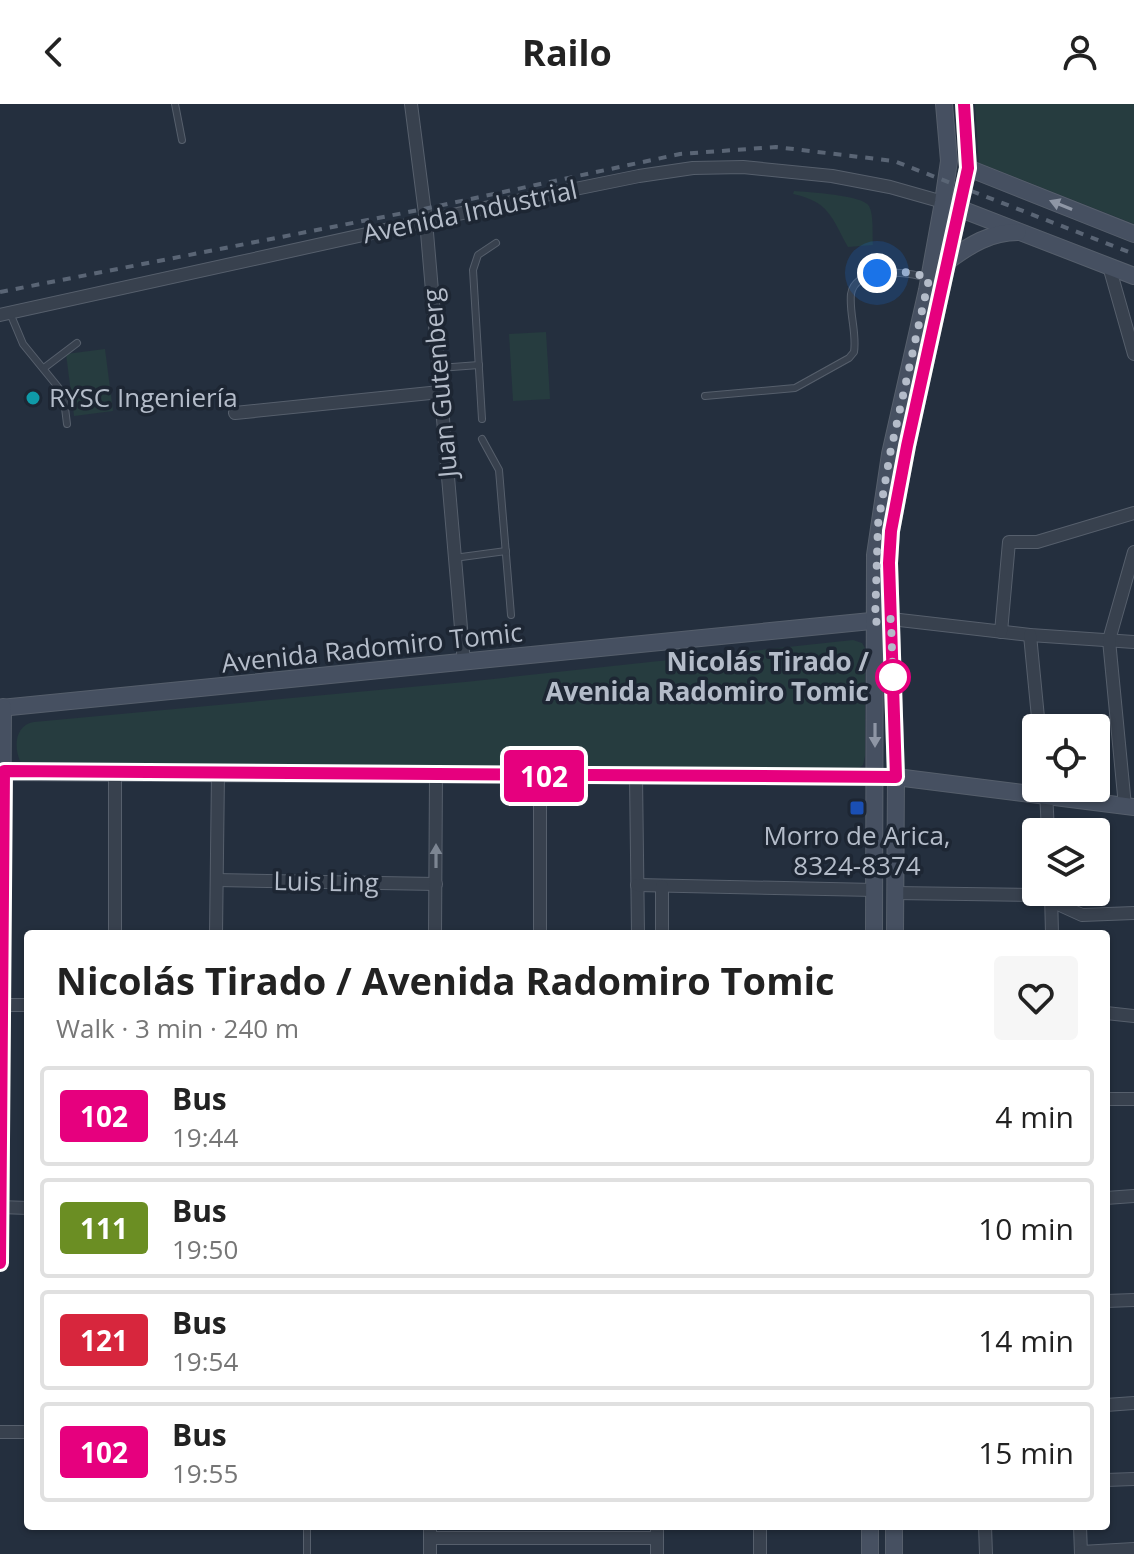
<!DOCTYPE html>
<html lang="en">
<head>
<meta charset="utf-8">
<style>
  :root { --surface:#fff; --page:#f6f6f6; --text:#222; --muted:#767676; --line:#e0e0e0 }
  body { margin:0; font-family:"Open Sans",sans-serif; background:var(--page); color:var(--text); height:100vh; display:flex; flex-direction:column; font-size:30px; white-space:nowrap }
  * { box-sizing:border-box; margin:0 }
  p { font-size:26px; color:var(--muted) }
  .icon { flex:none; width:44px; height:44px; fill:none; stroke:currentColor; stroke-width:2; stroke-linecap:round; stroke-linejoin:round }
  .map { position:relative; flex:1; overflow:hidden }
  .side { position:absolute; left:24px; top:826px; width:1086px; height:600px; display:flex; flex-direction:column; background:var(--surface); border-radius:8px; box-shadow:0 2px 6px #0004 }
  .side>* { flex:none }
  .badge { padding:0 16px; border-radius:6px; font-size:28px; line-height:52px }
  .buttons { position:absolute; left:1022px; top:610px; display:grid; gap:16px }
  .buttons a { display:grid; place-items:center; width:88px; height:88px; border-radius:8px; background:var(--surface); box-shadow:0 2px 6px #0004; font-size:40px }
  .you { position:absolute; width:40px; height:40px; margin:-20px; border:6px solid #fff; border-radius:50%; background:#1a73e8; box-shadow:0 0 0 12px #1a73e833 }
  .map>.badge { position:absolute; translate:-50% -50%; box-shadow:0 0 0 4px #fff }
  .round { display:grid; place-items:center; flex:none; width:84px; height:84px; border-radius:8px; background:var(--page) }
  .headline { display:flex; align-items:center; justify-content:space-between; height:136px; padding:0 32px }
  h1 { font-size:38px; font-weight:700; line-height:60px }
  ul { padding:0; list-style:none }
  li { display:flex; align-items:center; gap:24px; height:100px; margin:0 16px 12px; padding:0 16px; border:4px solid var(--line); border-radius:8px }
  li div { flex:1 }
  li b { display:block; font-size:30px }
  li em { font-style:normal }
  li .badge { min-width:88px; font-weight:700; text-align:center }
  header { display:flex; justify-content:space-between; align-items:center; height:104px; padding:0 32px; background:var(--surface); font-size:36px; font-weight:700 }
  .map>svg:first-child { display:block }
</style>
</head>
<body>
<header><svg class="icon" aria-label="back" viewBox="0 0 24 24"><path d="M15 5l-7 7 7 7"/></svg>Railo<svg class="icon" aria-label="person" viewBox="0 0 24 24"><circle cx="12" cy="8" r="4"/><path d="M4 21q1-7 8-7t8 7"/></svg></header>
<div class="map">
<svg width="1134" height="1450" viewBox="0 0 1134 1450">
  <rect width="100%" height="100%" fill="#242f3e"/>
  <g fill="#263c3f">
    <path d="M975,0H1134V120L979,59Z"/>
    <path d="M794,87C807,88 863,91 869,102C874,111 872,130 873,141L848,143C831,112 829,98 793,90Z"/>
    <path d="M546,228L550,295L513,297L509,230Z"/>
    <path d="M105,245L113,307L74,312L66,250Z"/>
    <path d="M853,536L862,539L865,544V652L863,661L856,666L31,662L22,661C13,646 14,621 34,618L465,578Z"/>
  </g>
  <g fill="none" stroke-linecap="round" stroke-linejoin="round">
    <defs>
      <g id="lane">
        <path d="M175,0L182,36"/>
        <path d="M10,209L23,240L58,283L64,296L67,320"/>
        <path d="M44,264L77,239"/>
        <path d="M439,264L479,261"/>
        <path d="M705,292L795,284L849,254L854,248C857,229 849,209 851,190C855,163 909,167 926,174"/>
        <path d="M482,315L473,166L478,151L496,139"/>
        <path d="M482,335L499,366L511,511"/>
        <path d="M454,454L506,447"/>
        <path d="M307,1422V1450"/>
      </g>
      <g id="street">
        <path d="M411,0L426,117L464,559"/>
        <path d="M1109,162L1134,250"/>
        <path d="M0,211L526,95L639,72L693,64L743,63L832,72L890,83L943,98"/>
        <path d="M235,309L440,288"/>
        <path d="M891,515L1030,531L1134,538"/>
        <path d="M1001,528L1009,438H1037L1134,409"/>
        <path d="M1030,531L1039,624"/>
        <path d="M636,672L638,830"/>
        <path d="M1046,687L1048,728"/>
        <path d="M1125,702L1109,536L1134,448"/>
        <path d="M217,776L436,780"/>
        <path d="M637,781L875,786"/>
        <path d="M895,789L1038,791L1082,811L1134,809"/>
        <path d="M1051,789L1052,830"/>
        <path d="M115,830V668"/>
        <path d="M216,830L218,669"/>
        <path d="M435,830L436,671"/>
        <path d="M540,830V672"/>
        <path d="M662,830V782"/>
        <path d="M2,901H28"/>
        <path d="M1106,909L1134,912"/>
        <path d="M1106,995H1134"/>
        <path d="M1106,1094L1134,1092"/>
        <path d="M0,1103L28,1104"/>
        <path d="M1106,1197L1134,1196"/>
        <path d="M1106,1301L1134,1299"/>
        <path d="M0,1328H28"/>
        <path d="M1106,1376L1134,1375"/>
        <path d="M985,1422L986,1450"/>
        <path d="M1080,1422L1081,1450"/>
        <path d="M430,1434H657"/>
        <path d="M1081,1448L1134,1445"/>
        <path d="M430,1450V1422"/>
        <path d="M657,1450V1422"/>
        <path d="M760,1450V1422"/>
      </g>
      <g id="secondary">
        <path d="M968,64L1134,130"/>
        <path d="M953,102L1134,172"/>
        <path d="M948,157C970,141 990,128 1018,128"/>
        <path d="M0,604L891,515"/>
        <path d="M0,668L896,673L1134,703"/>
        <path d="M874,830L875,451L890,350L927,186L943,98L949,57L944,0"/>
        <path d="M895,830L896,673L889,459L891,427L907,342L968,64L964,0"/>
        <path d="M0,1126L3,603"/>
        <path d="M870,1450V1422"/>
        <path d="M894,1450V1422"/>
      </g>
    </defs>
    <use href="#lane" stroke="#565f6c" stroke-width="8"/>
    <use href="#street" stroke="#565f6c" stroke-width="14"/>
    <use href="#secondary" stroke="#565f6c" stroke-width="18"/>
    <use href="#lane" stroke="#38414e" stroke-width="6"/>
    <use href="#street" stroke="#38414e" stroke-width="12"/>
    <use href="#secondary" stroke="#465061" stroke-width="16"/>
    <path stroke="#5a6575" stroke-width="4" stroke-dasharray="8 8" stroke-linecap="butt" d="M0,188L424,105L680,50L776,43L894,57L1134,150"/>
  </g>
  <defs><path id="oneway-solid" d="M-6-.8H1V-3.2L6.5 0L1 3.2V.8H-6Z" transform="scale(2)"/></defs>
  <g fill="#8e96a5">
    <use href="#oneway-solid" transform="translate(1061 101) rotate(-158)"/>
    <use href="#oneway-solid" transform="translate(875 631) rotate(90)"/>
  </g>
  <use fill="#7c8592" href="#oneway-solid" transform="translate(436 752) rotate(-90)"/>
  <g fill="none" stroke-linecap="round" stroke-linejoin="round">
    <defs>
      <path id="line" d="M0,1159L4,667L896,673L889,459L891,427L907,342L968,64L964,0"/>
    </defs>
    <use href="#line" stroke="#fff" stroke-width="18"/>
    <use href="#line" stroke="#e6007e" stroke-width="12"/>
    <path stroke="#b4bcc9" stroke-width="8" stroke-dasharray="0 14.4" d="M877,169L912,168L929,175L890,350L878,420L875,518L891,515L893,578V573"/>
  </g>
  <circle fill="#0f9aa8" stroke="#1d2633" stroke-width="3" cx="33" cy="294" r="8"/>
  <circle fill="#fff" stroke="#e6007e" stroke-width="4" cx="893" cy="573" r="16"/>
  <rect fill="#1a4fb4" stroke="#1d2633" stroke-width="3" x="849" y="696" width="16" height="16" rx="4"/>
  <g text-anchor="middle" stroke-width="7" stroke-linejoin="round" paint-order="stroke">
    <g font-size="26" fill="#b4bcc9" stroke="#1d2633">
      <text transform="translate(470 108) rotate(-12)" y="9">Avenida Industrial</text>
      <text transform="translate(440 279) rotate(-95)" y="9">Juan Gutenberg</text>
      <text transform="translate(372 544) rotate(-6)" y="9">Avenida Radomiro Tomic</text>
      <text transform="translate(326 778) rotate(1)" y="9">Luis Ling</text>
    </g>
    <g font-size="26" fill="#b4bcc9" stroke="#1d2633" text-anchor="start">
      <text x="49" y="303">RYSC Ingeniería</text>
      <text x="857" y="741" text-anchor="middle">Morro de Arica,<tspan x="857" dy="30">8324-8374</tspan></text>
    </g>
    <g font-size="26" font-weight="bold" fill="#b4bcc9" stroke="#1d2633" text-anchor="end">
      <text x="869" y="567">Nicolás Tirado /<tspan x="869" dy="30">Avenida Radomiro Tomic</tspan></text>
    </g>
  </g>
</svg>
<div class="buttons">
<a><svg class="icon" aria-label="locate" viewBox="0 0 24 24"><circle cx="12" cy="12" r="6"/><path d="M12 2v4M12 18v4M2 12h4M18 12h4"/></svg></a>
<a><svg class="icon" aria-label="layers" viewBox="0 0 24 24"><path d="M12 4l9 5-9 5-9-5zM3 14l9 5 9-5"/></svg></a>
</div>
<div class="you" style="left:877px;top:169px"></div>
<b class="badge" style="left:544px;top:672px;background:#e6007e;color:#fff">102</b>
<section class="side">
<div class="headline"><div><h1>Nicolás Tirado / Avenida Radomiro Tomic</h1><p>Walk · 3 min · 240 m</p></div><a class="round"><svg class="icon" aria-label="heart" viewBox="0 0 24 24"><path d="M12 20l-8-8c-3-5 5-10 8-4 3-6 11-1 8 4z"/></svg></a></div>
<ul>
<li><span class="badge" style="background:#e6007e;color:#fff">102</span><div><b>Bus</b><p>19:44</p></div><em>4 min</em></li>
<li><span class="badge" style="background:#6b8e23;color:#fff">111</span><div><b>Bus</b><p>19:50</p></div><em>10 min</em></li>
<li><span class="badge" style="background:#d7263d;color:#fff">121</span><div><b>Bus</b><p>19:54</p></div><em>14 min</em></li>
<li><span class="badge" style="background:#e6007e;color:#fff">102</span><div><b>Bus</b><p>19:55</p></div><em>15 min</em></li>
</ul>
</section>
</div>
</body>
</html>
